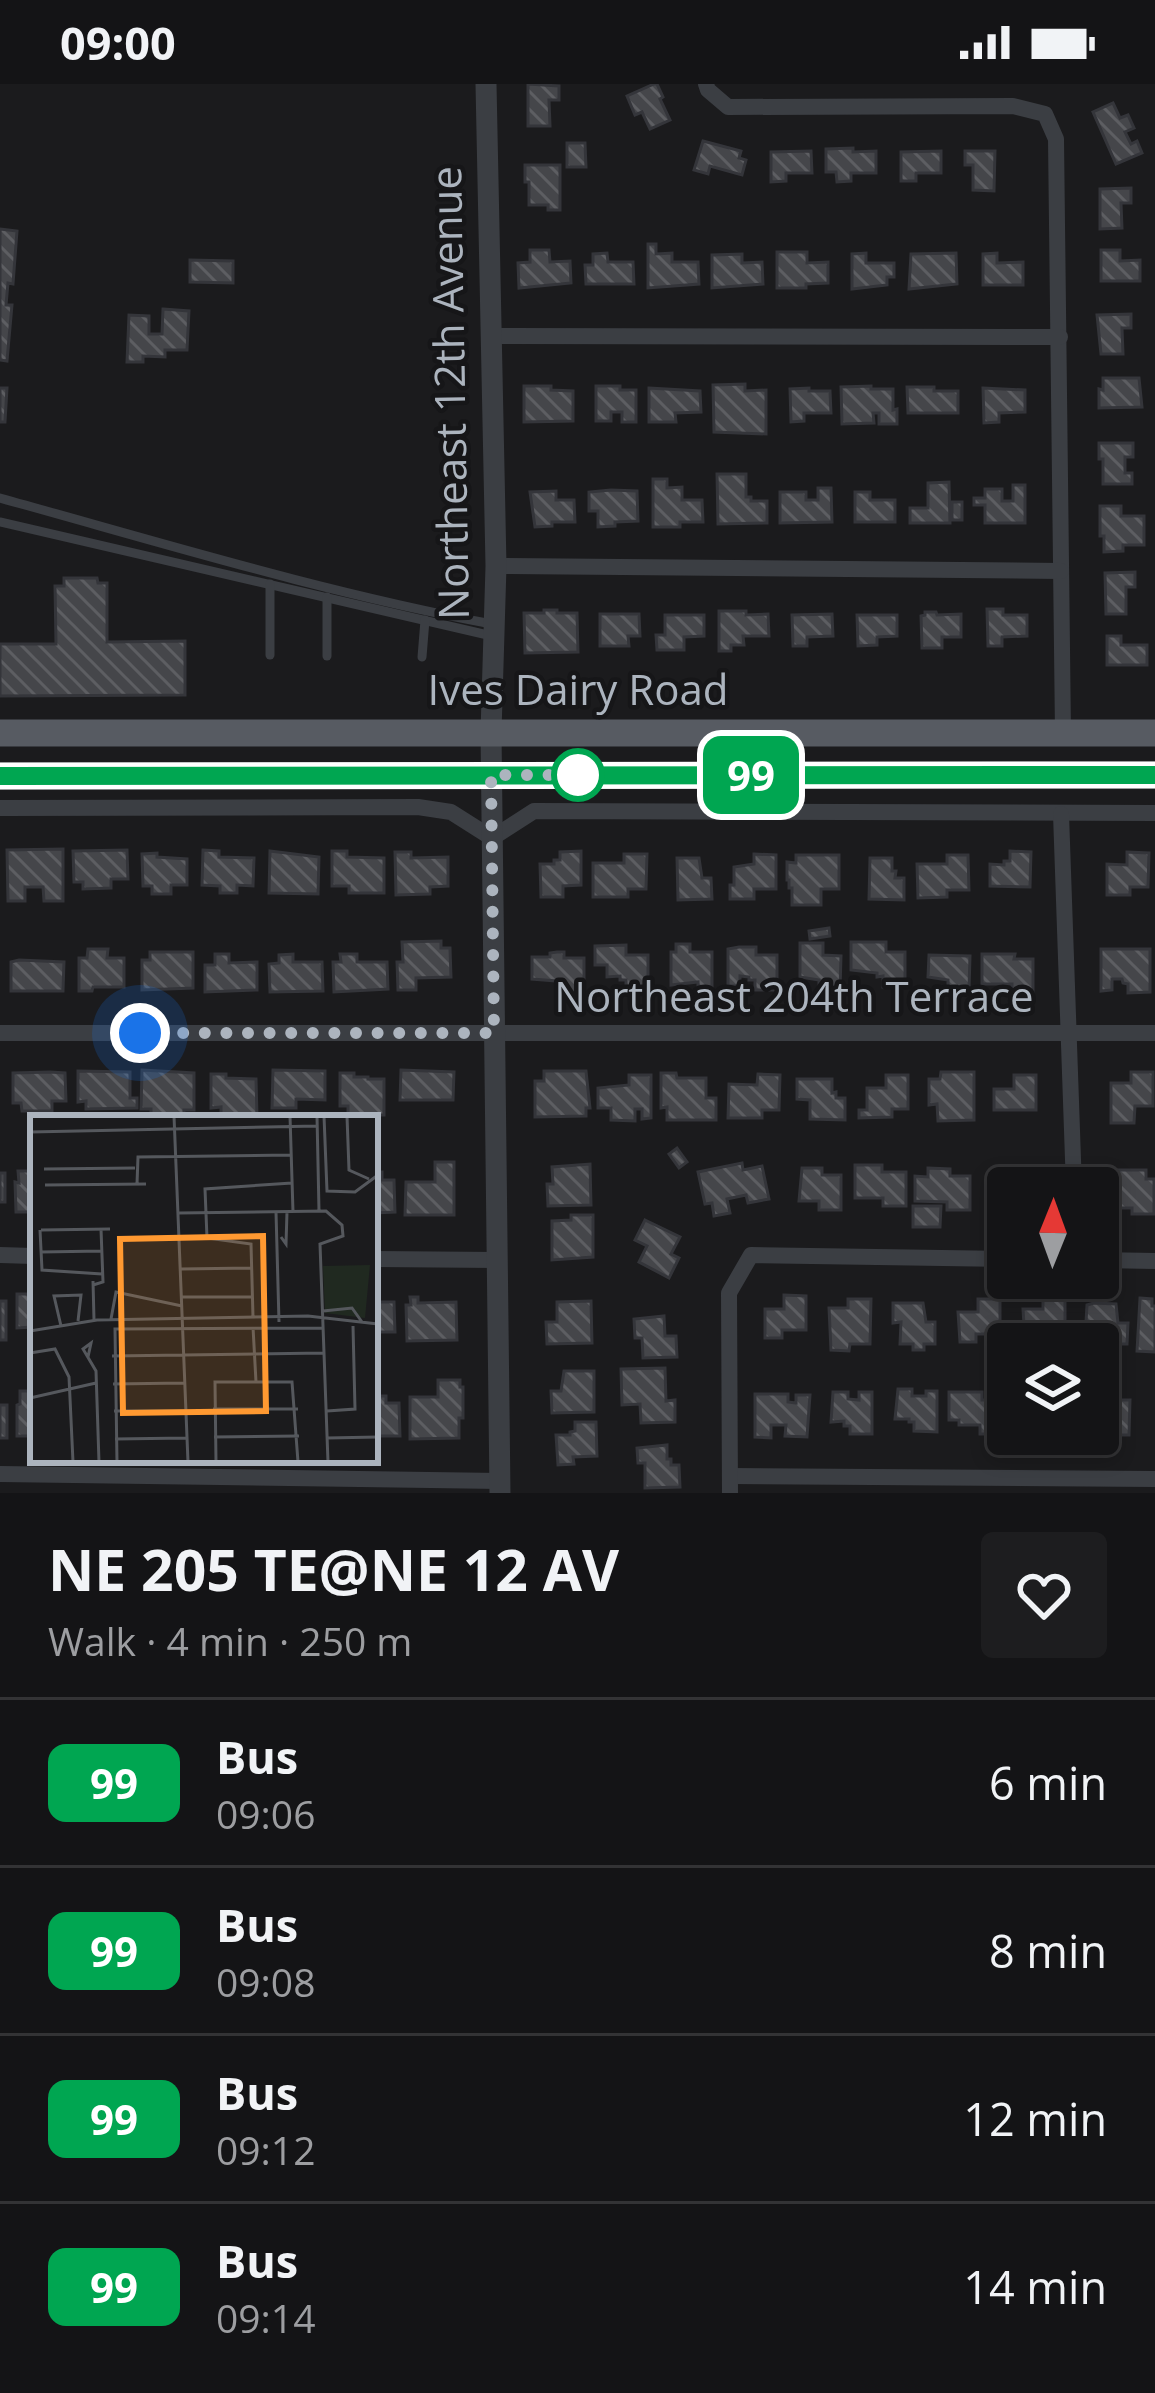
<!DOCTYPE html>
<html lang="en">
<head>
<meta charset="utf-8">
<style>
  :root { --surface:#141416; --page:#1d1d1f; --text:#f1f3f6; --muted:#9d9ea1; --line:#333335 }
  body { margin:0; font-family:"Open Sans",sans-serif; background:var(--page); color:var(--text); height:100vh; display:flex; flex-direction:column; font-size:45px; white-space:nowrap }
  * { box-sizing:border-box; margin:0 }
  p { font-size:39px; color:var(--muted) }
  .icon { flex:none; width:66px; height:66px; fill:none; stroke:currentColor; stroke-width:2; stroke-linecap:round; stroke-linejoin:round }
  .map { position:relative; height:1409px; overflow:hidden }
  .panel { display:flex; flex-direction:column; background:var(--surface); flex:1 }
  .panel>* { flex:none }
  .badge { padding:0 24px; border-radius:18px; font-size:42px; line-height:78px }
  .needle { width:78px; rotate:1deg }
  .tools { position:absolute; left:987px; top:1083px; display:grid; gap:24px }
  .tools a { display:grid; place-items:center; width:132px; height:132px; border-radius:12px; background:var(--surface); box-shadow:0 6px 18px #0003,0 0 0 3px var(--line); font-size:60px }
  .you { position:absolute; width:60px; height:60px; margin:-30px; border:9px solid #fff; border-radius:50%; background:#1a73e8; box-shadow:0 0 0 18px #1a73e833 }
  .map>.badge { position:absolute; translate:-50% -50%; box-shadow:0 0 0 6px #fff }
  .round { display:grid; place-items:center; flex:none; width:126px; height:126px; border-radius:12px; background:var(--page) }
  .overview { display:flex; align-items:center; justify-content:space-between; height:204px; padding:0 48px }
  h1 { font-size:57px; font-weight:700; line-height:90px }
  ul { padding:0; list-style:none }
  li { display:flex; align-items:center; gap:36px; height:168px; padding:0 48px; border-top:3px solid var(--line) }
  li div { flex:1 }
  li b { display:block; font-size:45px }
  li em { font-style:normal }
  li .badge { min-width:132px; font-weight:700; text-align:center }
  .status { display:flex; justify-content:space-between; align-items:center; height:84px; padding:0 60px; background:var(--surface); direction:ltr }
  .status svg { height:33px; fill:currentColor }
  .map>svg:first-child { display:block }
</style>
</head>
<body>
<div class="status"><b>09:00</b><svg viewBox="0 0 49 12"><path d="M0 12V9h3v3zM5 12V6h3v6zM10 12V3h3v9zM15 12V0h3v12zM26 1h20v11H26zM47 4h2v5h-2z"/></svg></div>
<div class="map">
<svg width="1155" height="1409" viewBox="0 0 1155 1409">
  <defs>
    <pattern id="building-back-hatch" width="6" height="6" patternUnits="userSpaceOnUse" patternTransform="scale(3)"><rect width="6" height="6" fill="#45464a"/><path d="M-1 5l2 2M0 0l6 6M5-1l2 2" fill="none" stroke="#5d5e62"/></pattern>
  </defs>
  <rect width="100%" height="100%" fill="#1b1b1d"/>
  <g fill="url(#building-back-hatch)" stroke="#34353a" stroke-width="3">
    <path d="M528,0L559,2V16H549L550,42H528Z"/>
    <path d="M654,0H657L663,13L660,15L670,36L650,45L642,28L635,31L627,12Z"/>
    <path d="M1113,19L1120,34L1128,31L1134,44L1125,48L1131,60L1137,57L1142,69L1116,80L1093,28Z"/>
    <path d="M703,57L741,67L739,74L746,76L742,91L710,82L708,90L694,86Z"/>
    <path d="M567,59H585L586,83H567Z"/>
    <path d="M853,64V68L876,67V89H851V97L837,98L836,88H826V65Z"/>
    <path d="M811,67L812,89H786V97L771,98V68Z"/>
    <path d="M941,67V89H916V97H901V68Z"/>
    <path d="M965,67H995L994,107L973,106V81H965Z"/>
    <path d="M525,81H560V126H548V121H529V98H525Z"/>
    <path d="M1131,104V119H1121L1122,144L1100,145V105Z"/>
    <path d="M0,145L17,147L13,200L8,199L6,221H12L7,277L0,276Z"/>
    <path d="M648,160H656V170L672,169V178H698L699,200L648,204Z"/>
    <path d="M530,166H549L550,178L570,177L571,199L519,204L518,179L530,178Z"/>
    <path d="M1101,166H1120V177L1140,176V197H1101Z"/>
    <path d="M777,168H807V179L828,178V199L806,200V204H777Z"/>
    <path d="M607,169L608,178H633L634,200H586L585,181H593V170Z"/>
    <path d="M866,169V179H894V193H887V201L852,205V170Z"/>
    <path d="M956,169L957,200L909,205L911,170Z"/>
    <path d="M997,169V179L1023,178V201H983V170Z"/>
    <path d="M742,170V179L762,178L763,200L712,204V171Z"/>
    <path d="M190,176L233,177V199L190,198Z"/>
    <path d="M163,225L189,227L187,266H165V273L143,272V278H127L129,231L149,232V250H162Z"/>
    <path d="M1131,230V244H1122L1123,270H1101L1097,231Z"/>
    <path d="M1103,294H1139L1142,323L1099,324V305L1103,306Z"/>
    <path d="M745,300V307L766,306V350L714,348L713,301Z"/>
    <path d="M524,302H551V306L573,307V337L524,338Z"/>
    <path d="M596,302H620V306H636V338H622V328H611V337H596Z"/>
    <path d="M871,302V305H893V326L897,325V340H879V329H873L874,339L842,340L841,303Z"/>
    <path d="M907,303H934V307H958V329H908Z"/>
    <path d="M0,304H7L5,338H0Z"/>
    <path d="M649,304L700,307L701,328L675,329L676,338H649Z"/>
    <path d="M809,304V307H830L831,329H804V337L791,338L790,305Z"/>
    <path d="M983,304L1025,306V328L999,329V338L984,339Z"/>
    <path d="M1099,359H1133V373H1125V389H1132V400H1103V375H1099Z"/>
    <path d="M717,390H746V413H751V417H767V439L718,440Z"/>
    <path d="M653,395H667V404L682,403V416H702L703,438H680V443H653Z"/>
    <path d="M949,398L950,439H910V424H928V399Z"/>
    <path d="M1013,401H1025V439H985V421H974V414H985V405H1002V417H1013Z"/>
    <path d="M818,404H831L832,438L780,439V408H806V416H818Z"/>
    <path d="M611,406L637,407L638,437L615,438V442L598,443V427H589V408Z"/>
    <path d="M556,407V416H574L575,438H552V442L535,443L530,408Z"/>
    <path d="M855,408H870V416H895V438H855Z"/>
    <rect x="952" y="418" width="10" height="18"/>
    <path d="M1100,422H1121V432H1144V461H1123V467L1104,468V452H1100Z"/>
    <path d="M1135,488V503H1126V530H1106L1105,489Z"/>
    <path d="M64,494H97L98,499H107V558L185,557V611L0,612V560H56L55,502H64Z"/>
    <path d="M987,525H1003V531H1027V552L1002,553V562H988Z"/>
    <path d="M544,526H557V529H577L578,568L525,569L524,529H544Z"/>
    <path d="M719,527H746V531L768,530L769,552H743L744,561H731V567H719Z"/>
    <path d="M925,528H936L937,531L961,530V553H942V564H922L921,532L925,531Z"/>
    <path d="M600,530H639L640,552H628L629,562H600Z"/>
    <path d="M832,530L833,552L807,553V562H793L792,531Z"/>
    <path d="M665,531H704V552L684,553V566H657L656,551H665Z"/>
    <path d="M857,531H897V552L877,553V561L858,562Z"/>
    <path d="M1107,552H1121V561H1147V581H1107Z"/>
    <path d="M63,765V817H44L43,803H25V817H8L7,766Z"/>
    <path d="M127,766L128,795H111V804L83,805V798H74L73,767Z"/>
    <path d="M203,766L219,767V773L254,774L253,802L237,801V809H220V802L202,801Z"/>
    <path d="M270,767L319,773L318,810L269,809Z"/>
    <path d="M332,767H347V773L384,774V809H349V802H332Z"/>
    <path d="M581,767V801L563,802V813H541L540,780H554V776H560V768Z"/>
    <path d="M1010,767L1031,768L1030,803L990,802V780L1004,781V777H1010Z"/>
    <path d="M395,768H411V774L448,773V802L430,803V810L396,811Z"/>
    <path d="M1127,768L1149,769L1148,803H1130V811H1107V780L1127,781Z"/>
    <path d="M157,769V773L187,775V801H171V810H152V802H143L142,770Z"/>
    <path d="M624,770H647L646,805H628V813H593V779H624Z"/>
    <path d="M754,770L776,771V805H754V815H730V801H734V783L754,780Z"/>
    <path d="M796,771H839V805H821V821H792V804H789V796H787V778L796,779Z"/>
    <path d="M947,771H968L969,806H947V813L918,814L917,780H947Z"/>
    <path d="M677,774H699L702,794H711L712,815L678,816Z"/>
    <path d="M870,774H892V787H896L895,794H904V816L869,815Z"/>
    <path d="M829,844L830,852L810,855L809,847Z"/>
    <path d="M441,857V864H450L451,893L416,894V906H398L397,878H403L402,858Z"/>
    <path d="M851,858H886V868H905V903H883V892L877,893V889L851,886Z"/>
    <path d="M800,859H823V871L841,872L840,906H819V896L800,893Z"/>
    <path d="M676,860H690V868H712V903H698V898L671,901V868H676Z"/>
    <path d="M626,861V871H648V905L626,906V896H620V892L607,893V881H595V862Z"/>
    <path d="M739,863H756V871H777V906H755V896H749V893L740,892V902H728V865Z"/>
    <path d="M88,865H108L107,874H124V903H93L92,907H79V874H87Z"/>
    <path d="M1101,865H1150V908L1128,909V900L1123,899L1122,895H1112V906L1101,907Z"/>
    <path d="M150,868H193V904L142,906V876H150Z"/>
    <path d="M557,868H564V874H584V909H561V900H556V897L532,895V873H550V869Z"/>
    <path d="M215,870H229V879L257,878V906L205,908V881H215Z"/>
    <path d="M293,870V878H322L323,907L270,908L269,880L279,879V871Z"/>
    <path d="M340,870H357V878H387L388,905L334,908L333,878H341Z"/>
    <path d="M982,870H1015L1014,875H1033V909H1012V900H982Z"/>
    <path d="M929,871L970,872L969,906L948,905V896L928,893Z"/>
    <path d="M19,876L64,878L63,907H11V878Z"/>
    <path d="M142,986L194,989V1026H184V1034H151V1025H141Z"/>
    <path d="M273,986L325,987V1016L296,1015V1024H272Z"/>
    <path d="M401,986L454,988L453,1016H400Z"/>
    <path d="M78,987L130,988V1014H137V1024L86,1025V1017L78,1018Z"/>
    <path d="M544,987H586L590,1024H586V1032L535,1033V997H544Z"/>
    <path d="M50,988L65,989L66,1017H52V1027H22L21,1019H13V989Z"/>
    <path d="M941,988H974V1036L938,1037L937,1020L929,1021V995H940Z"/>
    <path d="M1131,988H1153V1022H1135L1134,1039H1111V999H1131Z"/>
    <path d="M340,989H354V993H368V995H384V1031H348V1022H340Z"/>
    <path d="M661,989H676L677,994H706V1014H716V1036H667V1023L661,1024Z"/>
    <path d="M211,990H226V994L256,995L257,1032H221V1023L211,1024Z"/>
    <path d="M758,990L780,991L779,1026H762V1034H728L729,1000L757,1001Z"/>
    <path d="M629,991H651V1034L642,1035V1025H635V1037L611,1036V1024H598V1004L629,1001Z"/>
    <path d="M886,991H908V1025H892V1033L859,1034V1026H867V1004H886Z"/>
    <path d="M1014,991H1036V1026H994V1005H1014Z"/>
    <path d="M797,995H832V1009L836,1008V1014H845V1036L810,1035V1016L797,1015Z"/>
    <path d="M677,1064L687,1078L679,1084L669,1070Z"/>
    <path d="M435,1078H454V1131H405L406,1098H435Z"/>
    <path d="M742,1079L743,1086L762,1082L769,1115L748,1119L746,1111L727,1115L730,1129L714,1132L712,1119L705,1120L698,1088Z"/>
    <path d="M590,1080L591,1121L548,1122L547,1100H553L552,1083Z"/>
    <path d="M855,1081H882V1088H906V1122H883V1114H855Z"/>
    <path d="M802,1084H822V1091H841V1126H819V1117H799Z"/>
    <path d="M928,1084L950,1085V1092H970V1126H947V1118L915,1117V1092L928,1093Z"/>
    <path d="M1113,1086H1146V1095H1154V1130H1132V1124H1113Z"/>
    <path d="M18,1087H33V1128H16L15,1098L19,1099Z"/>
    <path d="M375,1088H382V1096H394L395,1128L375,1129Z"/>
    <path d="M998,1088H1018V1095H1038V1104H1008V1121H996Z"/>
    <rect x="0" y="1089" width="5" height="29"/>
    <path d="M913,1122H941L940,1143H913Z"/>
    <path d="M571,1131H593V1173L552,1176V1137L571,1136Z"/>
    <path d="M645,1136L680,1153L671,1170L679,1174L669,1194L639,1178L647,1162L635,1156Z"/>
    <path d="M17,1210H33V1243L17,1244Z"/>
    <path d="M784,1211L806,1212V1246H782V1254H765V1225H784Z"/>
    <path d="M410,1213H418V1219L456,1218L457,1256L407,1257L406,1221H411Z"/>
    <path d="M1140,1214L1152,1215V1222H1155V1268L1137,1267Z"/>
    <path d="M848,1215H871L870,1260H850L849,1267L831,1266L829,1224H848Z"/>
    <path d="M978,1215H1000V1254H989V1250H976V1258H960L958,1228H978Z"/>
    <path d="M1043,1215H1065V1250H1045L1044,1258H1025L1023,1225H1043Z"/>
    <rect x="0" y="1217" width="6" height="39"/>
    <path d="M591,1217L592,1259L547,1260L546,1238H557V1218Z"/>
    <path d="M375,1218H394L395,1248H375Z"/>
    <path d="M893,1219H923L926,1238H935V1260H924V1266H913V1260H900L901,1238L893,1239Z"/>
    <path d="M1094,1219L1116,1220L1118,1239H1128L1127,1260H1118V1266L1098,1265V1260H1093L1094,1238H1086L1087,1221Z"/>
    <path d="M664,1232L665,1252H676L677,1273L643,1274L642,1254H635L634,1235Z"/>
    <path d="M665,1284L666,1317L675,1316V1338L641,1339L640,1320L622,1321L621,1285Z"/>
    <path d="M564,1287H594V1328L552,1329L551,1307H561Z"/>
    <path d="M438,1296H460V1303H463V1334H459V1354L410,1355V1313H438Z"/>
    <path d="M898,1305H912V1312H926V1307H937V1348L914,1347V1338H909V1335H895Z"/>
    <path d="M989,1306H1001V1350H980V1341H959V1336H949V1308H982V1316H989Z"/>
    <path d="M20,1307H33V1352H17V1321L20,1320Z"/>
    <path d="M833,1308H848V1315L859,1316V1308H872V1350H850V1342H844V1337L831,1338Z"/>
    <path d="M1098,1309H1108V1316H1130L1129,1351H1108V1341H1098Z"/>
    <path d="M755,1310H788V1318L796,1319V1311H810L807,1353L785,1352L786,1341H771V1354L755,1353Z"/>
    <path d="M375,1312H386V1319H399L400,1352H375Z"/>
    <rect x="0" y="1321" width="7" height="33"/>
    <path d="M575,1338H596L597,1372L573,1373L574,1380L558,1381L556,1351H570V1348L575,1347Z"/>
    <path d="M667,1361V1375H671V1381H679L680,1403L645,1404V1379H638L637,1364Z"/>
  </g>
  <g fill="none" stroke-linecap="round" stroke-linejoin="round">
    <g stroke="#3b3e43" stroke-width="9">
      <path d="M0,414C163,459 326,509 492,540"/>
      <path d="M0,438L492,552"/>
      <path d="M327,513V572"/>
      <path d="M270,571V500"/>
      <path d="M422,573L425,536"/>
    </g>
    <g stroke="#3b3e43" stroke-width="16">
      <path d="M706,0L708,6L728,23L1013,22L1045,30L1056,55L1063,649"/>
      <path d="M490,252L1060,253"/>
      <path d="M496,482L1061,487"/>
      <path d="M0,724L418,723L451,728L492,754L534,727L1155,729"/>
      <path d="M1061,730L1074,1104"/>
      <path d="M0,949H1155"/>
      <path d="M0,1171L33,1172"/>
      <path d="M375,1175L497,1176"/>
      <path d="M1098,1176L1155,1177"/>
      <path d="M0,1390L500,1397"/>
      <path d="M730,1392L1155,1395"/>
      <path d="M730,1409L729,1209L751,1171L1008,1175"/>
    </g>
    <path stroke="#3b3e43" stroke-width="21" d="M486,0L496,482L491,648L500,1409"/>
    <g stroke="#575b62" stroke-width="27">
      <path d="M0,649H1155"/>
      <path d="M0,692L1155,691"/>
    </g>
  </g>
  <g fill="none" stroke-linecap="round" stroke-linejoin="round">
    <defs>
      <path id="line" d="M0,692L1155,691"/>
    </defs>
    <use href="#line" stroke="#fff" stroke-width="27"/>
    <use href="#line" stroke="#00a651" stroke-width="18"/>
    <path stroke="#acb4be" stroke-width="12" stroke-dasharray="0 21.6" d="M140,949H494L491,691H578"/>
  </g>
  <circle fill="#fff" stroke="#00a651" stroke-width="6" cx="578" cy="691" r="24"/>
  <g text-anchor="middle" stroke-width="9" stroke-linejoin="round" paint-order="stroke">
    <g font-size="42" fill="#acb4be" stroke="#161618">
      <text transform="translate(450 309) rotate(-91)" y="15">Northeast 12th Avenue</text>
      <text x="578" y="621">Ives Dairy Road</text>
      <text x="794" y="928">Northeast 204th Terrace</text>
    </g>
  </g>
  <g transform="translate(30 1031)">
    <rect width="348" height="348" fill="#1b1b1d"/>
    <path d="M340,150L335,203L295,198L293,151Z" fill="#202920"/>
    <path fill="none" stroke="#55585d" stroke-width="3" d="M144,1L158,347M260,1L263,97M287,1L289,96M294,1L297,76L325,77L348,60M317,1L319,55L339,64M0,17L287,11M14,54L105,53M107,69L108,42L261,40M15,70L116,69M246,97L249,207M149,98L296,96L312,110L313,121L290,129L298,347M10,115L12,155L72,159M11,115L80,114M251,122L256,129L257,97M11,137L72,136M151,154L221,153M63,166L64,205M63,170L73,167L71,114M152,182H221M293,196L322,193L332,207M223,202L221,129L177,123L175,74L262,68M81,204L86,177L152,191M31,211L24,181L51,180L48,206M223,212L226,267M0,216L67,205L278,201L348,209M0,238L25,234L39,262L43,347M82,241L294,238M58,242L61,228L53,234L66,256L69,347M83,269L154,268M0,283L66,268M183,294H268M84,296H155M297,296L325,294L323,211M184,322L269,321M297,323L348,322M85,324L156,323M87,347L85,214L294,213M186,347L185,267H262L268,347"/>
    <path fill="#ff9931" fill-opacity="0.15" stroke="#ff9931" stroke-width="6" d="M233,121L236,296L93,298L90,124Z"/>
    <rect width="348" height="348" fill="none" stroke="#acb4be" stroke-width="6"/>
  </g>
</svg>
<div class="tools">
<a><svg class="needle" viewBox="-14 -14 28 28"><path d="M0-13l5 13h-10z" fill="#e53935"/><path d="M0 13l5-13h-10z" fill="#9d9ea1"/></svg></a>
<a><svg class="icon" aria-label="layers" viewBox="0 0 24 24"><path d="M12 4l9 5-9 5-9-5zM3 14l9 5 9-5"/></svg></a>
</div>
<div class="you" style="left:140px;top:949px"></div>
<b class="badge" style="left:751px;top:691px;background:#00a651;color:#fff">99</b>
</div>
<section class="panel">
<div class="overview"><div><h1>NE 205 TE@NE 12 AV</h1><p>Walk · 4 min · 250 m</p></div><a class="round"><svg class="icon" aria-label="heart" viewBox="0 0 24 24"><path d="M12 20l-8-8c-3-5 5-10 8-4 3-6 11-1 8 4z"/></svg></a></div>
<ul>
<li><span class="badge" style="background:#00a651;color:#fff">99</span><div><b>Bus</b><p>09:06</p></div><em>6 min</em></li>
<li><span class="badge" style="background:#00a651;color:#fff">99</span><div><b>Bus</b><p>09:08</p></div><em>8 min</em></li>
<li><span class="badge" style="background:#00a651;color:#fff">99</span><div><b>Bus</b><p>09:12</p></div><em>12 min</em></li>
<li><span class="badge" style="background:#00a651;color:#fff">99</span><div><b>Bus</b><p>09:14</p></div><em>14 min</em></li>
</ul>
</section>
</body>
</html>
